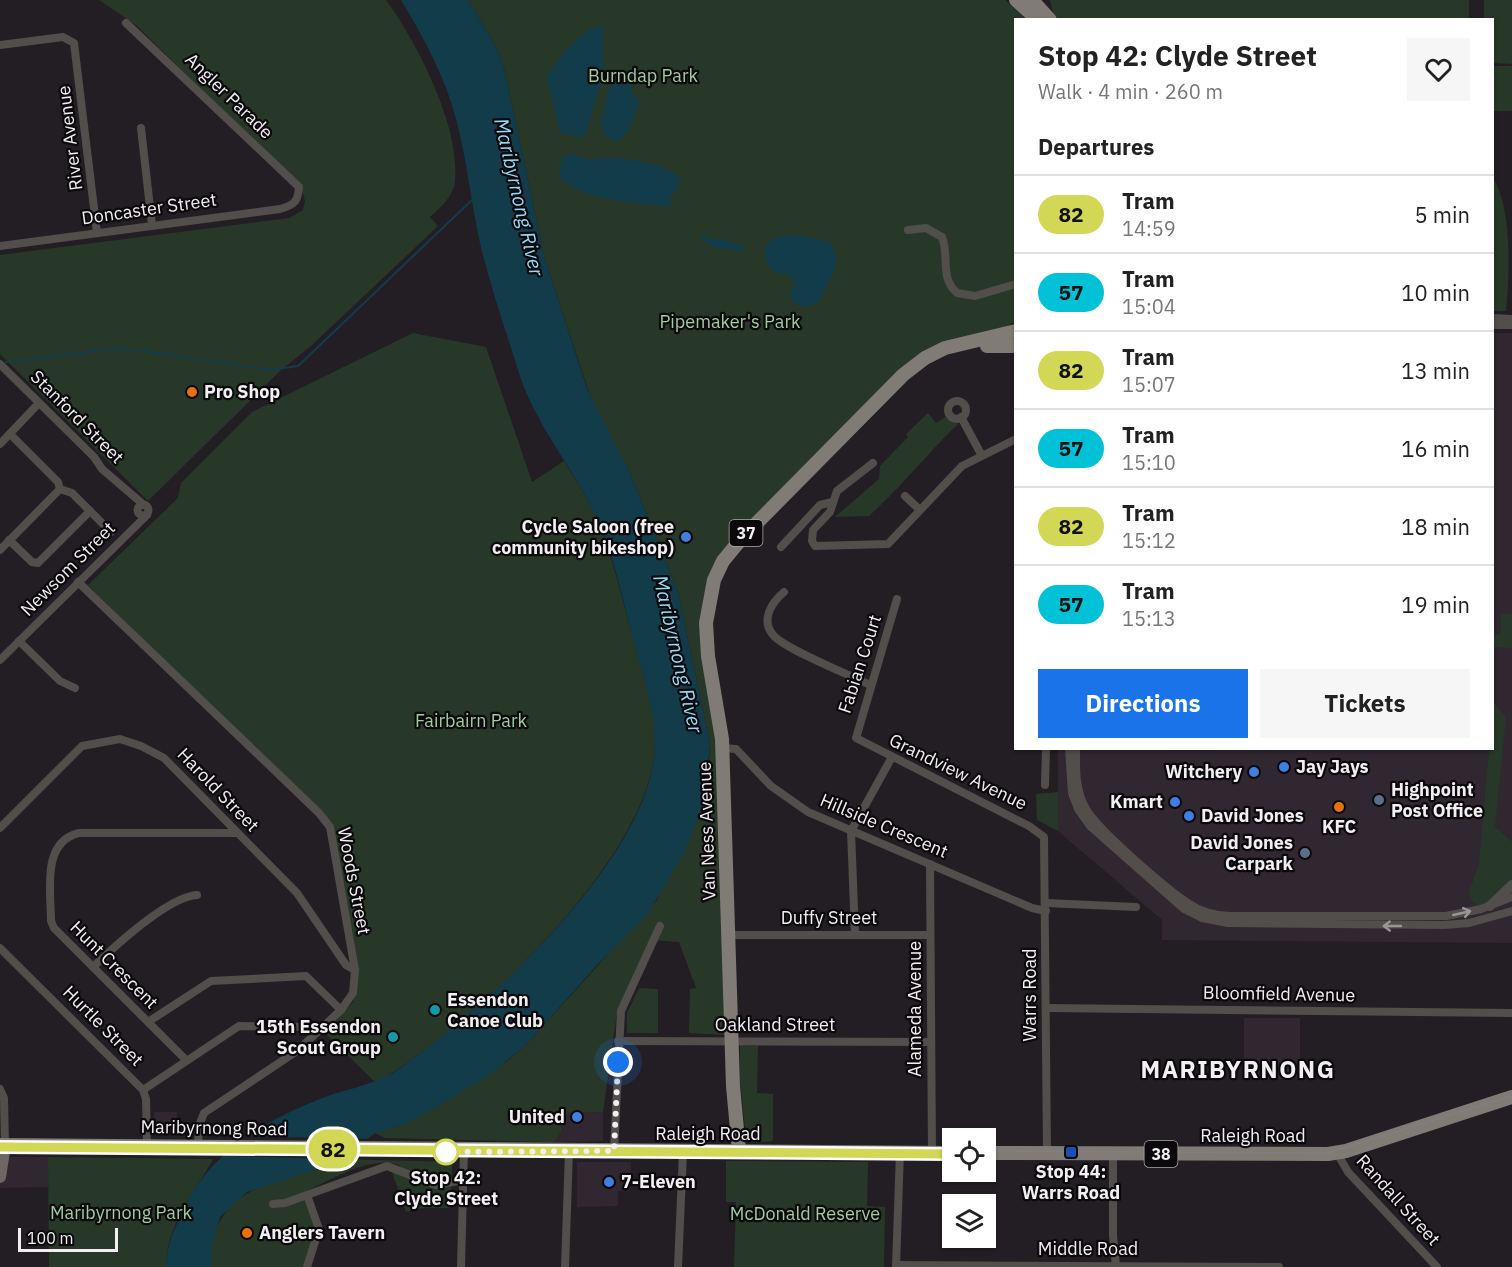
<!DOCTYPE html>
<html lang="en">
<head>
<meta charset="utf-8">
<style>
  :root { --surface:#fff; --page:#f6f6f6; --text:#222; --muted:#767676; --line:#e0e0e0; --accent:#1a73e8 }
  body { margin:0; font-family:"IBM Plex Sans",sans-serif; background:var(--page); color:var(--text); height:100vh; display:flex; flex-direction:column; font-size:22px; white-space:nowrap }
  * { box-sizing:border-box; margin:0 }
  p { font-size:20px; color:var(--muted) }
  .icon { flex:none; width:33px; height:33px; fill:none; stroke:currentColor; stroke-width:2; stroke-linecap:round; stroke-linejoin:round }
  .map { position:relative; flex:1; overflow:hidden }
  .details { position:absolute; left:1014px; top:18px; width:480px; height:732px; display:flex; flex-direction:column; background:var(--surface); border-radius:0px; box-shadow:0 2px 4px #0004 }
  .details>* { flex:none }
  .badge { padding:0 12px; border-radius:20px; font-size:21px; line-height:39px }
  .buttons { position:absolute; left:942px; top:1128px; display:grid; gap:12px }
  .buttons a { display:grid; place-items:center; width:54px; height:54px; border-radius:0px; background:var(--surface); box-shadow:0 2px 4px #0004; font-size:30px }
  .scale { position:absolute; left:18px; bottom:15px; width:100px; box-sizing:border-box; padding-left:6px; border:3px solid #f2eff2; border-top:0; font-size:16px; line-height:21px; white-space:nowrap; color:#f2eff2; -webkit-text-stroke:4px #0b090b; paint-order:stroke }
  .you { position:absolute; width:30px; height:30px; margin:-15px; border:4px solid #fff; border-radius:50%; background:#1a73e8; box-shadow:0 0 0 9px #1a73e833 }
  .map>.badge { position:absolute; translate:-50% -50%; box-shadow:0 0 0 3px #fff }
  h2 { padding:0 24px; font-size:22px; line-height:54px }
  .round { display:grid; place-items:center; flex:none; width:63px; height:63px; border-radius:0px; background:var(--page) }
  .summary { display:flex; align-items:center; justify-content:space-between; height:102px; padding:0 24px }
  h1 { font-size:28px; font-weight:800; line-height:45px }
  .primary-button { display:flex; gap:12px; margin-top:auto; padding:12px 24px }
  .primary-button a { flex:1; height:69px; border-radius:0px; background:var(--accent); color:#fff; font-size:24px; font-weight:800; line-height:69px; text-align:center }
  .primary-button a+a { background:var(--page); color:var(--text) }
  ul { padding:0; list-style:none }
  li { display:flex; align-items:center; gap:18px; height:78px; padding:0 24px; border-top:2px solid var(--line) }
  li div { flex:1 }
  li b { display:block; font-size:22px }
  li em { font-style:normal }
  li .badge { min-width:66px; font-weight:700; text-align:center }
  .map>svg:first-child { display:block }
</style>
</head>
<body>
<div class="map">
<svg width="1512" height="1267" viewBox="0 0 1512 1267">
  <rect width="100%" height="100%" fill="#231e23"/>
  <g fill="#302731">
    <path d="M1492,333H1512V943L1162,940V920L1058,831V749L1492,748Z"/>
    <rect x="1244" y="1018" width="56" height="61"/>
    <rect x="154" y="1112" width="23" height="22"/>
    <path d="M603,1112V1141L554,1142L562,1131L563,1113Z"/>
    <path d="M0,1157H48V1187L0,1188Z"/>
    <path d="M577,1162H631L630,1190L618,1191V1206L577,1207Z"/>
  </g>
  <g fill="#283828">
    <path d="M99,0H386C417,43 460,125 455,180C454,196 441,207 430,217L438,226L312,345L280,371L148,501L0,354V255L289,218L303,210L305,201L301,187L136,25Z"/>
    <path d="M468,0H1005L1025,19L1016,20L1015,322L999,330L946,343L736,536L711,570L703,601L715,710L726,1035L689,1033L690,989L696,988L679,942L650,940L617,1013L603,1112L563,1113L562,1131L554,1142L385,1138L375,1133L388,1127H397L442,1104L507,1061L525,1046L657,900L709,762L710,744L678,592L630,473L593,404L545,260L504,68L496,47Z"/>
    <path d="M1050,0H1469V20H1059L1053,12Z"/>
    <path d="M1484,0H1512V64L1493,63L1492,20L1484,19Z"/>
    <rect x="1493" y="66" width="19" height="45"/>
    <path d="M1492,176C1512,207 1510,271 1506,311H1493Z"/>
    <path d="M413,333L486,347L532,482L564,461C578,484 594,507 603,533C615,568 624,606 634,642C644,679 659,719 654,758C640,867 468,1029 376,1083L325,1033L353,1002L357,981L325,822L88,585L178,498L181,483L252,412Z"/>
    <path d="M928,413L936,423L945,417L958,424C927,454 901,487 869,516L835,517L879,479L880,466L908,437L906,434Z"/>
    <path d="M1501,614H1512V648L1493,647V635L1501,634Z"/>
    <path d="M1493,702L1506,717L1495,827L1512,842V885L1497,899L1479,906L1472,901L1469,892L1479,864L1489,750L1473,749L1492,748Z"/>
    <path d="M1058,792V831L1037,820L1036,794Z"/>
    <path d="M639,988L658,989V1033H627V1013Z"/>
    <path d="M740,1045L758,1046L757,1093L773,1094V1141L752,1143L746,1138L740,1080Z"/>
    <path d="M48,1157L213,1159C195,1193 166,1225 166,1267H49Z"/>
    <path d="M339,1159L452,1162L451,1208H423L406,1212L392,1172L401,1166C372,1153 329,1181 302,1193C316,1227 320,1233 303,1267H211C208,1204 252,1185 306,1172C315,1170 334,1167 339,1159Z"/>
    <path d="M726,1161L868,1162L867,1206L885,1207L884,1267H734L736,1202H726Z"/>
  </g>
  <g fill="#133c4b">
    <path d="M401,0H468L496,47L504,68L545,260L588,391L630,473L678,592L710,744L704,801L684,853L647,915L598,964L525,1046L489,1075L442,1104L406,1124L375,1133L336,1163L247,1192L220,1217L212,1247L211,1267H166C166,1246 174,1230 183,1211C208,1154 264,1121 320,1099C345,1089 370,1086 393,1073C479,1014 643,865 654,757C658,718 644,679 634,643C624,605 616,566 602,530C580,475 537,430 519,373C507,334 493,295 483,255C470,204 467,149 450,99C438,64 420,31 401,0Z"/>
    <path d="M594,26L603,28V76L584,138L560,133L547,76L569,46Z"/>
    <path d="M631,68L635,73L631,89L639,104L629,130L619,141L608,138L600,123C612,90 600,91 631,68Z"/>
    <path d="M575,154C587,164 604,157 617,158C637,160 667,164 680,179L677,190L671,196V206C635,202 586,203 559,177L562,157Z"/>
    <path d="M702,234L708,239H721L746,247L740,252C723,246 715,254 701,237Z"/>
    <path d="M795,234L830,242C845,269 828,276 821,300L808,307L795,304L790,294L795,282L787,274L774,273L766,261L765,245L777,237Z"/>
  </g>
  <path fill="#231e23" d="M244,1136L372,1139L344,1159L218,1156Z"/>
  <g fill="none" stroke-linecap="round" stroke-linejoin="round">
    <path stroke="#133c4b" stroke-width="2" d="M6,362L121,348L271,370L298,366L473,199"/>
    <g stroke="#514e4b" stroke-width="8">
      <path d="M0,45L63,37L74,43L97,233"/>
      <path d="M141,128L152,225"/>
      <path d="M908,230L926,228L942,237C950,257 939,277 957,293L975,296L1016,284"/>
      <path d="M0,246L280,209C294,205 298,202 299,187L126,23"/>
      <path d="M1492,318L1512,319"/>
      <path d="M1492,325H1512"/>
      <path d="M0,364L94,457L102,469L144,505"/>
      <circle cx="957" cy="410" r="9"/>
      <path d="M961,417L981,454"/>
      <path d="M10,434L58,482L60,489"/>
      <path d="M0,444L39,403"/>
      <path d="M873,463L837,491L830,512L813,530L812,541L815,546L888,544L962,466L1016,439"/>
      <path d="M60,489L72,493L111,532"/>
      <path d="M905,496L920,510"/>
      <circle cx="143" cy="510" r="5.5"/>
      <path d="M9,540L32,562L38,563L90,511"/>
      <path d="M781,547L820,505L832,502"/>
      <path d="M0,550L60,489"/>
      <path d="M78,582L319,813L330,827L332,838L355,970L353,993L341,1010L297,1051L204,1113L199,1126L198,1144"/>
      <path d="M784,592C771,603 760,621 774,636C787,650 850,675 870,685"/>
      <path d="M897,599L856,738L1029,826L1044,837L1047,1153"/>
      <path d="M19,641L60,681L75,688"/>
      <path d="M0,660L147,515"/>
      <path d="M723,748L736,749L771,786L808,812L1032,908L1046,911"/>
      <path d="M1069,748L1072,793L1078,809L1090,826L1184,909L1202,918L1228,923L1444,925L1469,923L1512,911"/>
      <path d="M1076,748C1076,769 1075,789 1085,807C1095,828 1172,894 1193,906C1204,913 1216,915 1229,916H1446L1481,909L1512,897"/>
      <path d="M1045,785L1046,748"/>
      <path d="M0,828L82,746L120,739L141,746L164,758L297,893L346,965L355,970"/>
      <path d="M930,864L932,1153"/>
      <path d="M1046,903L1136,907"/>
      <path d="M855,934L851,831L892,757"/>
      <path d="M728,935H930"/>
      <path d="M0,948L143,1090L146,1099L147,1145"/>
      <path d="M93,967C114,947 168,897 197,895"/>
      <path d="M1046,1008L1512,1013"/>
      <path d="M148,1022L211,981L306,976L341,1010"/>
      <path d="M618,1041L931,1042"/>
      <path d="M186,1060L54,928L51,921C51,892 41,842 79,833H235"/>
      <path d="M0,1089L4,1098L5,1145"/>
      <path d="M143,1090L239,1026L321,1027"/>
      <path d="M614,1151L621,1011L660,926"/>
      <path d="M1337,1153L1348,1172L1437,1267"/>
      <path d="M1113,1154V1235L1116,1266"/>
      <path d="M307,1195L319,1229L307,1267"/>
      <path d="M273,1204L285,1203L387,1166L436,1185L463,1180"/>
      <path d="M896,1265L1279,1267"/>
      <path d="M461,1267L464,1150"/>
      <path d="M565,1267L569,1151"/>
      <path d="M678,1267L683,1152"/>
      <path d="M896,1267L900,1152"/>
    </g>
    <path stroke="#514e4b" stroke-width="10" d="M1490,906L1512,885"/>
    <path stroke="#6c6764" stroke-width="12" d="M0,1177L5,1145"/>
    <g stroke="#817b76" stroke-width="14">
      <path d="M1016,0L1038,20"/>
      <path d="M1032,0L1050,20"/>
      <path d="M987,346H1016"/>
      <path d="M0,1145L952,1153"/>
      <path d="M739,1151L733,1086L722,739L708,656L706,623L714,580L723,561L742,538L903,375L925,358L945,348L1016,331"/>
      <path d="M986,1153L1328,1154L1346,1151L1512,1097"/>
    </g>
    <g stroke="#827e82" stroke-width="1.5">
      <path d="M0,1143L952,1151"/>
      <path d="M986,1151L1327,1153L1512,1096"/>
    </g>
  </g>
  <defs><path id="oneway-shaft" d="M-6 0H5M1.5-3L5.5 0L1.5 3" fill="none" stroke-width="1.6" stroke-linecap="round" stroke-linejoin="round" transform="scale(1.5)"/></defs>
  <g stroke="#999696">
    <use href="#oneway-shaft" transform="translate(1462 913) rotate(-13)"/>
    <use href="#oneway-shaft" transform="translate(1392 926) rotate(180)"/>
  </g>
  <g fill="none" stroke-linecap="round" stroke-linejoin="round">
    <defs>
      <path id="line" d="M0,1147L952,1154"/>
    </defs>
    <use href="#line" stroke="#fff" stroke-width="14"/>
    <use href="#line" stroke="#d2d755" stroke-width="9"/>
    <path stroke="#f2eff2" stroke-width="6" stroke-dasharray="0 10.8" d="M446,1152L614,1151L618,1062"/>
  </g>
  <g fill="#e8710a" stroke="#0b090b" stroke-width="2">
    <circle cx="192" cy="392" r="6"/>
    <circle cx="1339" cy="807" r="6"/>
    <circle cx="247" cy="1233" r="6"/>
  </g>
  <g fill="#3f7fe0" stroke="#0b090b" stroke-width="2">
    <circle cx="686" cy="537" r="6"/>
    <circle cx="1284" cy="767" r="6"/>
    <circle cx="1254" cy="772" r="6"/>
    <circle cx="1175" cy="802" r="6"/>
    <circle cx="1189" cy="816" r="6"/>
    <circle cx="577" cy="1117" r="6"/>
    <circle cx="609" cy="1182" r="6"/>
  </g>
  <g fill="#5c6f8a" stroke="#0b090b" stroke-width="2">
    <circle cx="1379" cy="800" r="6"/>
    <circle cx="1305" cy="853" r="6"/>
  </g>
  <g fill="#0f9aa8" stroke="#0b090b" stroke-width="2">
    <circle cx="435" cy="1010" r="6"/>
    <circle cx="393" cy="1037" r="6"/>
  </g>
  <circle fill="#fff" stroke="#d2d755" stroke-width="3" cx="446" cy="1152" r="12"/>
  <rect fill="#1a4fb4" stroke="#0b090b" stroke-width="2" x="1065" y="1146" width="12" height="12" rx="3"/>
  <g text-anchor="middle" stroke-width="4.5" stroke-linejoin="round" paint-order="stroke">
    <g fill="#0b090b" stroke="#adaaad" stroke-width="1.5">
      <rect x="729.5" y="520" width="33" height="26" rx="4.5"/>
      <rect x="1144.5" y="1141" width="33" height="26" rx="4.5"/>
    </g>
    <g font-size="16" font-weight="bold" fill="#f2eff2">
      <text x="746" y="539">37</text>
      <text x="1161" y="1160">38</text>
    </g>
    <g font-size="18" fill="#9fcd9e" stroke="#0b090b">
      <text x="643" y="82">Burndap Park</text>
      <text x="730" y="328">Pipemaker's Park</text>
      <text x="471" y="727">Fairbairn Park</text>
      <text x="121" y="1219">Maribyrnong Park</text>
      <text x="805" y="1220">McDonald Reserve</text>
    </g>
    <g font-size="18" fill="#f2eff2" stroke="#0b090b">
      <text transform="translate(229 96) rotate(44)" y="6">Angler Parade</text>
      <text transform="translate(70 138) rotate(-97)" y="6">River Avenue</text>
      <text transform="translate(149 209) rotate(-8)" y="6">Doncaster Street</text>
      <text transform="translate(77 417) rotate(45)" y="6">Stanford Street</text>
      <text transform="translate(68 569) rotate(-45)" y="6">Newsom Street</text>
      <text transform="translate(860 664) rotate(-72)" y="6">Fabian Court</text>
      <text transform="translate(958 772) rotate(26)" y="6">Grandview Avenue</text>
      <text transform="translate(218 790) rotate(46)" y="6">Harold Street</text>
      <text transform="translate(884 826) rotate(23)" y="6">Hillside Crescent</text>
      <text transform="translate(707 831) rotate(-92)" y="6">Van Ness Avenue</text>
      <text transform="translate(354 881) rotate(79)" y="6">Woods Street</text>
      <text x="829" y="924">Duffy Street</text>
      <text transform="translate(114 965) rotate(45)" y="6">Hunt Crescent</text>
      <text transform="translate(1279 994) rotate(1)" y="6">Bloomfield Avenue</text>
      <text transform="translate(1030 995) rotate(-90)" y="6">Warrs Road</text>
      <text transform="translate(915 1009) rotate(-90)" y="6">Alameda Avenue</text>
      <text x="775" y="1031">Oakland Street</text>
      <text transform="translate(103 1026) rotate(45)" y="6">Hurtle Street</text>
      <text transform="translate(214 1128) rotate(1)" y="6">Maribyrnong Road</text>
      <text x="708" y="1140">Raleigh Road</text>
      <text x="1253" y="1142">Raleigh Road</text>
      <text transform="translate(1398 1200) rotate(48)" y="6">Randall Street</text>
      <text x="1088" y="1255">Middle Road</text>
    </g>
    <g font-size="18" font-weight="bold" fill="#f2eff2" stroke="#0b090b" text-anchor="start">
      <text x="204" y="398">Pro Shop</text>
      <text x="674" y="533" text-anchor="end">Cycle Saloon (free<tspan x="674" dy="21">community bikeshop)</tspan></text>
      <text x="1296" y="773">Jay Jays</text>
      <text x="1242" y="778" text-anchor="end">Witchery</text>
      <text x="1391" y="796">Highpoint<tspan x="1391" dy="21">Post Office</tspan></text>
      <text x="1163" y="808" text-anchor="end">Kmart</text>
      <text x="1201" y="822">David Jones</text>
      <text x="1339" y="833" text-anchor="middle">KFC</text>
      <text x="1293" y="849" text-anchor="end">David Jones<tspan x="1293" dy="21">Carpark</tspan></text>
      <text x="447" y="1006">Essendon<tspan x="447" dy="21">Canoe Club</tspan></text>
      <text x="381" y="1033" text-anchor="end">15th Essendon<tspan x="381" dy="21">Scout Group</tspan></text>
      <text x="565" y="1123" text-anchor="end">United</text>
      <text x="1071" y="1178" text-anchor="middle">Stop 44:<tspan x="1071" dy="21">Warrs Road</tspan></text>
      <text x="621" y="1188">7-Eleven</text>
      <text x="259" y="1239">Anglers Tavern</text>
    </g>
    <g font-size="18" font-weight="bold" fill="#f2eff2" stroke="#0b090b">
      <text x="446" y="1184">Stop 42:<tspan x="446" dy="21">Clyde Street</tspan></text>
    </g>
    <g font-size="20" font-style="italic" fill="#93daf7" stroke="#0b090b">
      <text transform="translate(519 197) rotate(77)" y="7">Maribyrnong River</text>
      <text transform="translate(678 654) rotate(77)" y="7">Maribyrnong River</text>
    </g>
    <g font-size="24" font-weight="bold" letter-spacing="1.5" fill="#f2eff2" stroke="#0b090b">
      <text x="1238" y="1078">MARIBYRNONG</text>
    </g>
  </g>
</svg>
<div class="buttons">
<a><svg class="icon" aria-label="locate" viewBox="0 0 24 24"><circle cx="12" cy="12" r="6"/><path d="M12 2v4M12 18v4M2 12h4M18 12h4"/></svg></a>
<a><svg class="icon" aria-label="layers" viewBox="0 0 24 24"><path d="M12 4l9 5-9 5-9-5zM3 14l9 5 9-5"/></svg></a>
</div>
<div class="scale">100 m</div>
<div class="you" style="left:618px;top:1062px"></div>
<b class="badge" style="left:333px;top:1149px;background:#d2d755;color:#111">82</b>
<section class="details">
<div class="summary"><div><h1>Stop 42: Clyde Street</h1><p>Walk · 4 min · 260 m</p></div><a class="round"><svg class="icon" aria-label="heart" viewBox="0 0 24 24"><path d="M12 20l-8-8c-3-5 5-10 8-4 3-6 11-1 8 4z"/></svg></a></div>
<h2>Departures</h2>
<ul>
<li><span class="badge" style="background:#d2d755;color:#111">82</span><div><b>Tram</b><p>14:59</p></div><em>5 min</em></li>
<li><span class="badge" style="background:#00c1d5;color:#111">57</span><div><b>Tram</b><p>15:04</p></div><em>10 min</em></li>
<li><span class="badge" style="background:#d2d755;color:#111">82</span><div><b>Tram</b><p>15:07</p></div><em>13 min</em></li>
<li><span class="badge" style="background:#00c1d5;color:#111">57</span><div><b>Tram</b><p>15:10</p></div><em>16 min</em></li>
<li><span class="badge" style="background:#d2d755;color:#111">82</span><div><b>Tram</b><p>15:12</p></div><em>18 min</em></li>
<li><span class="badge" style="background:#00c1d5;color:#111">57</span><div><b>Tram</b><p>15:13</p></div><em>19 min</em></li>
</ul>
<div class="primary-button"><a>Directions</a><a>Tickets</a></div>
</section>
</div>
</body>
</html>
